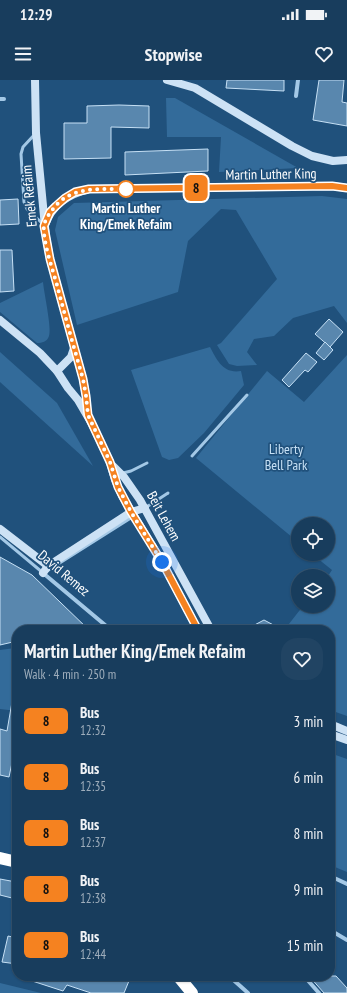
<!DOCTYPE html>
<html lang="en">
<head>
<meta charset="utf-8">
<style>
  :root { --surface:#183d5d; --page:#214463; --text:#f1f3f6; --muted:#9faebc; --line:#365672 }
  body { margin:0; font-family:"PT Sans Narrow",sans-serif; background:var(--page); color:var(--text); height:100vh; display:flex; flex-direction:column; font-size:15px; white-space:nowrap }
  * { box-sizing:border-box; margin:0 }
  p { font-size:13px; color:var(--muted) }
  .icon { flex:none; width:22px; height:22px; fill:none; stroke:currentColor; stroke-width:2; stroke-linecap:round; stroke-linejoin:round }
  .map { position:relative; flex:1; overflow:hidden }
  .drawer { position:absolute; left:12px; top:545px; width:323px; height:356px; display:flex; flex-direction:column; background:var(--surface); border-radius:16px; box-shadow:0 1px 3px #0004,0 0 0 1px var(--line) }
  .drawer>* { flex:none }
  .badge { padding:0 8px; border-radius:6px; font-size:14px; line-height:26px }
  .buttons { position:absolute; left:291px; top:437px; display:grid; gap:8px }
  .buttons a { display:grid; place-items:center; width:44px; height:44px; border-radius:50%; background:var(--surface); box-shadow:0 1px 3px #0004,0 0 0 1px var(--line); font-size:20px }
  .you { position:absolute; width:20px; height:20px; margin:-10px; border:3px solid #fff; border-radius:50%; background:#1a73e8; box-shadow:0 0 0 6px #1a73e833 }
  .map>.badge { position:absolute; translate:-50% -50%; box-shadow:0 0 0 2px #fff }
  .round { display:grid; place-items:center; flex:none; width:42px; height:42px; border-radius:16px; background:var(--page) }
  .overview { display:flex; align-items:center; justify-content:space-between; height:68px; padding:0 12px }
  h1 { font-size:19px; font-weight:700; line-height:30px }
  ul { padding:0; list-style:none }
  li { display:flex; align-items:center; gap:12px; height:56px; padding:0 12px }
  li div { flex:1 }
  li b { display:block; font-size:15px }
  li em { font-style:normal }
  li .badge { min-width:44px; font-weight:700; text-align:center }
  .status { display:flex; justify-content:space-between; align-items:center; height:28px; padding:0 20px; background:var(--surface); direction:ltr }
  .status svg { height:11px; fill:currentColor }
  header { display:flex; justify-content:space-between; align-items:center; height:52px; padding:0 12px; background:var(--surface); font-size:18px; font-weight:700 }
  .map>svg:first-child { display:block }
</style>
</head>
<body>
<div class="status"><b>12:29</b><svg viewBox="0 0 49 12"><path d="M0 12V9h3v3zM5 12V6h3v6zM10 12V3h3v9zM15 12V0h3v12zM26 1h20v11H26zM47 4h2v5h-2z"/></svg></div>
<header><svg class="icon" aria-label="menu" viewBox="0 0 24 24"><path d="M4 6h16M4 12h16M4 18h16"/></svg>Stopwise<svg class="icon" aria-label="heart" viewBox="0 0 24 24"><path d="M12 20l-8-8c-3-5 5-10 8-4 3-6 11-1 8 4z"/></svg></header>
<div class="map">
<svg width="347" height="913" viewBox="0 0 347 913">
  <rect width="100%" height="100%" fill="#20517c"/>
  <g fill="#336b9a">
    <path d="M166,18H175L298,88L219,92L221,57H167Z"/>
    <path d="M322,116L347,119V243L334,226L293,238L274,256L254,259L247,272L257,285L237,286L229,284L217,265L221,263L277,199L236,130L221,129L188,161L178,212L77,245L55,150L58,137L74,123Z"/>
    <path d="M43,202C44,213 52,249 49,256C47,262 42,263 37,263L0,232V223Z"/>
    <path d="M210,267C217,280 223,294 241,291L244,305L204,353L178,378L169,380L162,377L131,290Z"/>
    <path d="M0,272L57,323L93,386L0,302Z"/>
    <path d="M347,275V636L330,630V550L285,549L303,526H328V496L332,490L312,474H328V444H298V462L196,378L267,291L304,322Z"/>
    <path d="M15,568L17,569V631L0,629V570Z"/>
    <path d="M330,673L347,679V792L330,785Z"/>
    <path d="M0,903L41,913H0Z"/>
  </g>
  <g fill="#5987ae" stroke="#c6e0f5">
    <path d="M227,0H284V11L226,8Z"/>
    <path d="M319,0H344L342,22L347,23V46L313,40Z"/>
    <path d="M119,25L149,26V48L111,47V78L64,79V43H87V26Z"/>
    <path d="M208,69V91L125,95V72Z"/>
    <path d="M18,119L19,144L0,145V120Z"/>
    <path d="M0,170H12L14,211L0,212Z"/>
    <path d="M329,239L343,252L330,267L315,254Z"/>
    <path d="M325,262L333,270L324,280L316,273Z"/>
    <path d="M306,273L317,282L308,292L305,290L289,307L282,300Z"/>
    <path d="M0,477L32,495L89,550H17V561L0,565Z"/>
    <path d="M264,540L283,550H245Z"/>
    <path d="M12,622L17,623V659L9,697L0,695V649L7,651Z"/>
    <path d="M0,799L16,802L12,818L0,815Z"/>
    <path d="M8,856L17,858V884L2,882Z"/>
    <path d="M23,896H131L124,913H91L67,905L63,911L23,898Z"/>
    <path d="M309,896H336L347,908V913H324Z"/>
  </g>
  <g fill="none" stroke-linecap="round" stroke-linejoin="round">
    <g stroke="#a3c8e6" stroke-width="3">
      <path d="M35,54L23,67L21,74L24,122L27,129L43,144"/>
      <path d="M192,376L247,315"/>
      <path d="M123,393L131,391L147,383"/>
      <path d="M145,428L168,413"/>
      <path d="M0,457L42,492"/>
      <path d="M47,491L134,436"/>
    </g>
    <g stroke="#a3c8e6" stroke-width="4">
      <path d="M296,16L298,0"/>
      <path d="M0,19H4"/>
      <path d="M43,493L111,550"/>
      <path d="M330,796L347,804"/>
      <path d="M330,850L347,860"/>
      <path d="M229,896L248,913"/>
      <path d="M304,896L319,913"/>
    </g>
    <g stroke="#cde2f5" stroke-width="8">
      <path d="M35,0L36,53L46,157L50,179L83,299L86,316L87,333"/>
      <path d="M167,0L195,8L292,66L312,76L333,81L347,80"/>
      <path d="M45,145C52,124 68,114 89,109L332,106L347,108"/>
      <path d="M0,240L40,273L57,291L68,308L78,320L92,344L110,382L115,400L122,416L162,482L198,550"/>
      <path d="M57,291L71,277L74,268"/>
      <path d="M110,383L124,397L140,420L211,550"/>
      <path d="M0,449L48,486"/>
      <path d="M43,493L48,486L131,432L145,428"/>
      <path d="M330,644L347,651"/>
      <path d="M330,654L347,660"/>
    </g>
    <g stroke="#fff" stroke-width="12">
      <path d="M0,778L17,782"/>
      <path d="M178,896L192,913"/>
    </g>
  </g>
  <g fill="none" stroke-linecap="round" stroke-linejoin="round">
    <defs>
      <path id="line" d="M198,550L162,482L131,432L118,407L110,382L88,335L86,316L83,299L50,179L44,146L50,132L56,126L65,118L75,112L89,109L332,106L347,108"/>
    </defs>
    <use href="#line" stroke="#fff" stroke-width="9"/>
    <use href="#line" stroke="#f58220" stroke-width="6"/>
    <path stroke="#fff" stroke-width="4" stroke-dasharray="0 7.2" d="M126,109C100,109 70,106 53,129C49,134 45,140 44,145C42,159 53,191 57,205C65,236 74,268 83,299L86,316L88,335L110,382L118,407L131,432L162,482"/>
  </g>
  <circle fill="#fff" stroke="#f58220" stroke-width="2" cx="126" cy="109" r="8"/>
  <g text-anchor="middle" stroke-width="3.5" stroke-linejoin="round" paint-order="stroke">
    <g font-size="14" fill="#fff" stroke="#20517c">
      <text transform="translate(271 94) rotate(-1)" y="5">Martin Luther King</text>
      <text transform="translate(29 116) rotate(-95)" y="5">Emek Refaim</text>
      <text transform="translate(164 436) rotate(61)" y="5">Beit Lehem</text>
      <text transform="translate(64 493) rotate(40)" y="5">David Remez</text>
    </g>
    <g font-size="14" font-weight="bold" fill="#fff" stroke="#20517c">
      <text x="126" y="133">Martin Luther<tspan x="126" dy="16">King/Emek Refaim</tspan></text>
    </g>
    <g font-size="14" fill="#c6e0f5" stroke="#20517c">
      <text x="286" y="374">Liberty<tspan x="286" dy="16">Bell Park</tspan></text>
    </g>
  </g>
</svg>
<div class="buttons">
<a><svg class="icon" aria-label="locate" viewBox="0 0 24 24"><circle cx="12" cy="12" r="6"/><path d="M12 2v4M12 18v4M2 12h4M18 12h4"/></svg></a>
<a><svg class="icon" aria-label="layers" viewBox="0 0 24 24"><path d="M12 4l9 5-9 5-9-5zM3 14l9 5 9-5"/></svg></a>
</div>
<div class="you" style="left:162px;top:482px"></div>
<b class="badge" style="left:196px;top:108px;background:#f58220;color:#111">8</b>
<section class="drawer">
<div class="overview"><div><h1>Martin Luther King/Emek Refaim</h1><p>Walk · 4 min · 250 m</p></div><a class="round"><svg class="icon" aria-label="heart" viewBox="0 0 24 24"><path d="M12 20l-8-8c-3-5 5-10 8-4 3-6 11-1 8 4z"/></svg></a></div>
<ul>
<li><span class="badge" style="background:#f58220;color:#111">8</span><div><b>Bus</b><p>12:32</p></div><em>3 min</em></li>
<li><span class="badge" style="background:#f58220;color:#111">8</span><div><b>Bus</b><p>12:35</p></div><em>6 min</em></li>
<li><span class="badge" style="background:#f58220;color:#111">8</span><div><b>Bus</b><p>12:37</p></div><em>8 min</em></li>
<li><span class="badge" style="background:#f58220;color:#111">8</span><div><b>Bus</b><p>12:38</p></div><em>9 min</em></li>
<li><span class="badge" style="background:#f58220;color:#111">8</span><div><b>Bus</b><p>12:44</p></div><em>15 min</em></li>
</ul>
</section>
</div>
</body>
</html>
